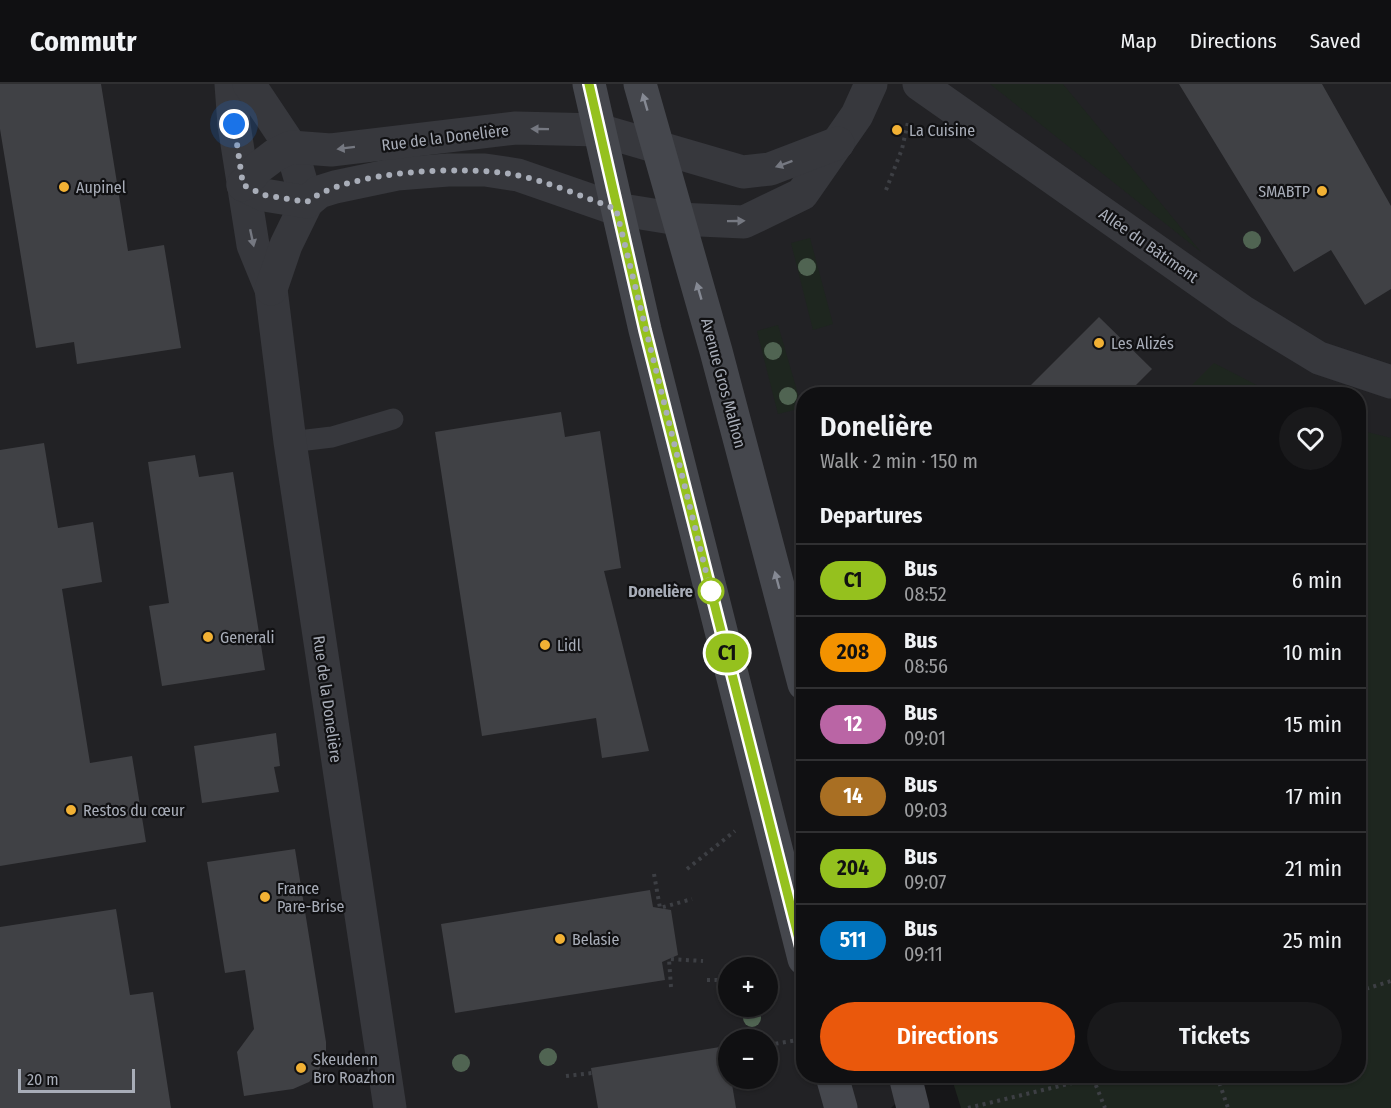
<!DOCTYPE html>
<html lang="en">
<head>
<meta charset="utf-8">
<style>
  :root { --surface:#101012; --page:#19191b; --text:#f1f3f6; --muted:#9c9d9f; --line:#303032; --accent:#ea580c }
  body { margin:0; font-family:"Fira Sans Condensed",sans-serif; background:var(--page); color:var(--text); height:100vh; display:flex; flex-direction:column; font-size:22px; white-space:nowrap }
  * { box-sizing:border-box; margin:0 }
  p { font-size:20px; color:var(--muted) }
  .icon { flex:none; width:33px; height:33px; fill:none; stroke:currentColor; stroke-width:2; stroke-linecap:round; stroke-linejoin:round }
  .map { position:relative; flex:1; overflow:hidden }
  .panel { position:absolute; left:796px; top:303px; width:570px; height:696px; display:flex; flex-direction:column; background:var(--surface); border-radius:24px; box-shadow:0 2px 4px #0004,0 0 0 2px var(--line) }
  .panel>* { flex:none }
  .badge { padding:0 12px; border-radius:20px; font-size:21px; line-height:39px }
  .buttons { position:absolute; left:718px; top:873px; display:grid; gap:12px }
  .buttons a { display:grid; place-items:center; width:60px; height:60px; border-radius:50%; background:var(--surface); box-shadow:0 2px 4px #0004,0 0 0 2px var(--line); font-size:30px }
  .scale { position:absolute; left:18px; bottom:15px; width:117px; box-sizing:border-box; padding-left:6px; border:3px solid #a8adb8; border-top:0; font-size:16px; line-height:21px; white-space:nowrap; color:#a8adb8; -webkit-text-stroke:4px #111113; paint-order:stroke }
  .you { position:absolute; width:30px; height:30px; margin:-15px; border:4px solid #fff; border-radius:50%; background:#1a73e8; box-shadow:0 0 0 9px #1a73e833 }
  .map>.badge { position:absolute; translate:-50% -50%; box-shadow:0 0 0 3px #fff }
  h2 { padding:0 24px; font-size:22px; line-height:54px }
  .round { display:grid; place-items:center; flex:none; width:63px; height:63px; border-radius:32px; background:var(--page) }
  .headline { display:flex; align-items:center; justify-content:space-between; height:102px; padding:0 24px }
  h1 { font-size:28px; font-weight:600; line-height:45px }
  .action { display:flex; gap:12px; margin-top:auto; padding:12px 24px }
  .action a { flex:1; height:69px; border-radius:36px; background:var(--accent); color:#fff; font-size:24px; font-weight:600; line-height:69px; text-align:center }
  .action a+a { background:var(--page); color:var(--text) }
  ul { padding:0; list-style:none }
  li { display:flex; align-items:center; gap:18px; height:72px; padding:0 24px; border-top:2px solid var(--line) }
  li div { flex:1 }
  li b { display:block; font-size:22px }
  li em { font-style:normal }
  li .badge { min-width:66px; font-weight:700; text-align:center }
  header { display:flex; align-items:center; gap:36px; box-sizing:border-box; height:84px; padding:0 30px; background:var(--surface); border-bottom:2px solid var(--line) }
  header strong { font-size:28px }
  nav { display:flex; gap:33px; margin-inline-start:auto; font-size:21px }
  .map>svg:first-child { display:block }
</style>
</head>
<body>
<header>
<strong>Commutr</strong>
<nav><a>Map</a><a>Directions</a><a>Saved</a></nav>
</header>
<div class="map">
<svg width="1391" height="1024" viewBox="0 0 1391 1024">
  <rect width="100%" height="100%" fill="#161618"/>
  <path fill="#222225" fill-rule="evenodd" d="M0,0H1391V871L1359,879V310H804V992H946L916,1000L891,1024H0ZM729,884H768V922H729ZM729,956H768V994H729Z"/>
  <g fill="#1e261f">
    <path d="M990,0H1063L1201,168Z"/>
    <path d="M810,154L833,240L813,246L791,159Z"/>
    <path d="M778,241L802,324L778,330L757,247Z"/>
    <path d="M1214,279L1272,309L1275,310H1183Z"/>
    <path d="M1359,346L1391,354V1024H961L951,992H1359Z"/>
  </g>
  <g fill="#404145">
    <path d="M0,0H101L128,167L164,161L181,264L77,280L74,258L36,264L0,45Z"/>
    <path d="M1179,0H1322L1391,122V205L1365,221L1331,166L1294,188Z"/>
    <path d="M1099,233L1152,285L1127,310H1022Z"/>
    <path d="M561,328L565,353L600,347L621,484L604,487L649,667L602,674L596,634L482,652L435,348Z"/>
    <path d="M44,359L58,444L93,438L102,498L62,505L90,679L132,672L146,758L0,782V366Z"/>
    <path d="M195,371L199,393L233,388L265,586L162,602L149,522L169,519L148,378Z"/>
    <path d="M276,649L280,682L274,683L279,708L202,719L194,662Z"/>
    <path d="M295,765L326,958V971L317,990L309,998L293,1005L244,1012L237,968L254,945L245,886L225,889L207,778Z"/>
    <path d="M650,806L653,823L671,826L678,871L662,878L665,896L455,929L441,840Z"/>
    <path d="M116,825L130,911L153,908L171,1024H0V843Z"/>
    <path d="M726,962L729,994H731L736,1024H598L591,984Z"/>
  </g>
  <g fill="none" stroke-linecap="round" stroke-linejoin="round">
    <g stroke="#3d3f44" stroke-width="4" stroke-dasharray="3 4.5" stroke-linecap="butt">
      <path d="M886,106L902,65L908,38"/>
      <path d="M687,785L735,747"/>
      <path d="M654,790L660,824L692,815"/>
      <path d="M707,896H729"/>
      <path d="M671,903L669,875L703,877"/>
      <path d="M1359,907L1391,897"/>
      <path d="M768,961L804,955"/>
      <path d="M726,967L729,966"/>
      <path d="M566,992L592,989"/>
      <path d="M1217,992L1228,1024"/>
      <path d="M1093,994L1105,1024"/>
      <path d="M968,1024L1101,992"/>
    </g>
    <path stroke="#37383d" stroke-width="21" d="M290,358L332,353L393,335"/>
    <g stroke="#37383d" stroke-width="33">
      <path d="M231,0L234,41L253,161L271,205L290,358L390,1024"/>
      <path d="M249,0L291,63L307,118L286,161L271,205"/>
      <path d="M919,0L1242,227L1319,274L1391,298"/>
      <path d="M243,101L264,111L307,118L319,108L335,103L397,90L448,86H485L518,91L616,125L678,135L744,138L802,110L857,31L871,0"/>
      <path d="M243,101L259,83L275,71L291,63L331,66L516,44L599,46L743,88L770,85L838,59"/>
    </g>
    <g stroke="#45474d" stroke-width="33">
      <path d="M589,0L645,246L804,875"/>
      <path d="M640,0L716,267L804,600"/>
      <path d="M832,992L841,1024"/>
      <path d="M905,992L913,1024"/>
    </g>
  </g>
  <g fill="#506452">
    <circle cx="1252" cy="156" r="9"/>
    <circle cx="807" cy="183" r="9"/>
    <circle cx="773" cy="267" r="9"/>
    <circle cx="788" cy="312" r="9"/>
    <circle cx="752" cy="934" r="9"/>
    <circle cx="548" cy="973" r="9"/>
    <circle cx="461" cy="979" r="9"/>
  </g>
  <defs><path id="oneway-solid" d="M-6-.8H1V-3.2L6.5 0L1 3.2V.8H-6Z" transform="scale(1.5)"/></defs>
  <g fill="#858993">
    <use href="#oneway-solid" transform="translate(645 18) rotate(-106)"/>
    <use href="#oneway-solid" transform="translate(699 207) rotate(-106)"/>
    <use href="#oneway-solid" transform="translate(777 496) rotate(-105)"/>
  </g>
  <g fill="#757881">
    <use href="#oneway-solid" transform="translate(540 45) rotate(-179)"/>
    <use href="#oneway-solid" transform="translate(346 64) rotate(173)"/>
    <use href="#oneway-solid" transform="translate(784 80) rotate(160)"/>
    <use href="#oneway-solid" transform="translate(736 137) rotate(-1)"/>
    <use href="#oneway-solid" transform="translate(252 154) rotate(78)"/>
  </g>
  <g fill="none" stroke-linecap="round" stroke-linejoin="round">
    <defs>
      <path id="line" d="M589,0L645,246L804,875"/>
    </defs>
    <use href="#line" stroke="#fff" stroke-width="14"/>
    <use href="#line" stroke="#95c11e" stroke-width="9"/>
    <path stroke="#a8adb8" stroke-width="6" stroke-dasharray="0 10.8" d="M234,40L243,101L264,111L307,118C347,86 467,81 516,91C546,97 586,114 616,125L712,512L711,507"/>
  </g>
  <g fill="#f2b134" stroke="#111113" stroke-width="2">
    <circle cx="897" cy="46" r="6"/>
    <circle cx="64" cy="103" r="6"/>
    <circle cx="1322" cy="107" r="6"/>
    <circle cx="1099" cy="259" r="6"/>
    <circle cx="208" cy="553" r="6"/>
    <circle cx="545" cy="561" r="6"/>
    <circle cx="71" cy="726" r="6"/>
    <circle cx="265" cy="813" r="6"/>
    <circle cx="560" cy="855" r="6"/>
    <circle cx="301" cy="984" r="6"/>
  </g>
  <circle fill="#fff" stroke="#95c11e" stroke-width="3" cx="711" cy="507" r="12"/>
  <g text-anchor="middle" stroke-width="4.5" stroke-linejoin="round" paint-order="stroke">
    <g font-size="16" fill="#a8adb8" stroke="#111113" text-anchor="start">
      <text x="909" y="52">La Cuisine</text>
      <text x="76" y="109">Aupinel</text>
      <text x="1310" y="113" text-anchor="end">SMABTP</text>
      <text x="1111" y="265">Les Alizés</text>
      <text x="220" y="559">Generali</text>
      <text x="557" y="567">Lidl</text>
      <text x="83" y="732">Restos du cœur</text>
      <text x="277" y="810">France<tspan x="277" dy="18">Pare-Brise</tspan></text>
      <text x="572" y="861">Belasie</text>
      <text x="313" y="981">Skeudenn<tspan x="313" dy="18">Bro Roazhon</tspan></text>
    </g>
    <g font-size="16" fill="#a8adb8" stroke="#111113">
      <text transform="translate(445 53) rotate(-7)" y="6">Rue de la Donelière</text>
      <text transform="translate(1149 161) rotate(35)" y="6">Allée du Bâtiment</text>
      <text transform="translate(724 299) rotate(75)" y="6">Avenue Gros Malhon</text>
      <text transform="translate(328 615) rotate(82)" y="6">Rue de la Donelière</text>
    </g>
    <g font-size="16" font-weight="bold" fill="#a8adb8" stroke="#111113" text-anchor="end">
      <text x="693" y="513">Donelière</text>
    </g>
  </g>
</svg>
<div class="buttons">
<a>+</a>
<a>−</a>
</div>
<div class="scale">20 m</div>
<div class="you" style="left:234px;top:40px"></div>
<b class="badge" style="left:727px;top:569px;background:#95c11e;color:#111">C1</b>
<section class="panel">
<div class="headline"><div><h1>Donelière</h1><p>Walk · 2 min · 150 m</p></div><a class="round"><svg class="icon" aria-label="heart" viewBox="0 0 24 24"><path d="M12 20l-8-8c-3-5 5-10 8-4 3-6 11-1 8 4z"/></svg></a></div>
<h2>Departures</h2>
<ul>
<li><span class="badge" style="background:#95c11e;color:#111">C1</span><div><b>Bus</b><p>08:52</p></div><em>6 min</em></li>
<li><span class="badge" style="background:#f39200;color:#111">208</span><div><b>Bus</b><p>08:56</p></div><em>10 min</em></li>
<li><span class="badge" style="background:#ba65a5;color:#fff">12</span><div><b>Bus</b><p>09:01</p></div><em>15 min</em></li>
<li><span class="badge" style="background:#a96f23;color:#fff">14</span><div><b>Bus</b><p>09:03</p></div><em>17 min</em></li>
<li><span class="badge" style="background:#94c11f;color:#111">204</span><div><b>Bus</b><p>09:07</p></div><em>21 min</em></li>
<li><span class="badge" style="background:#0072bc;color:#fff">511</span><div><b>Bus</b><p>09:11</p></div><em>25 min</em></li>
</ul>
<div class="action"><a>Directions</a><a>Tickets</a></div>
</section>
</div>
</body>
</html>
